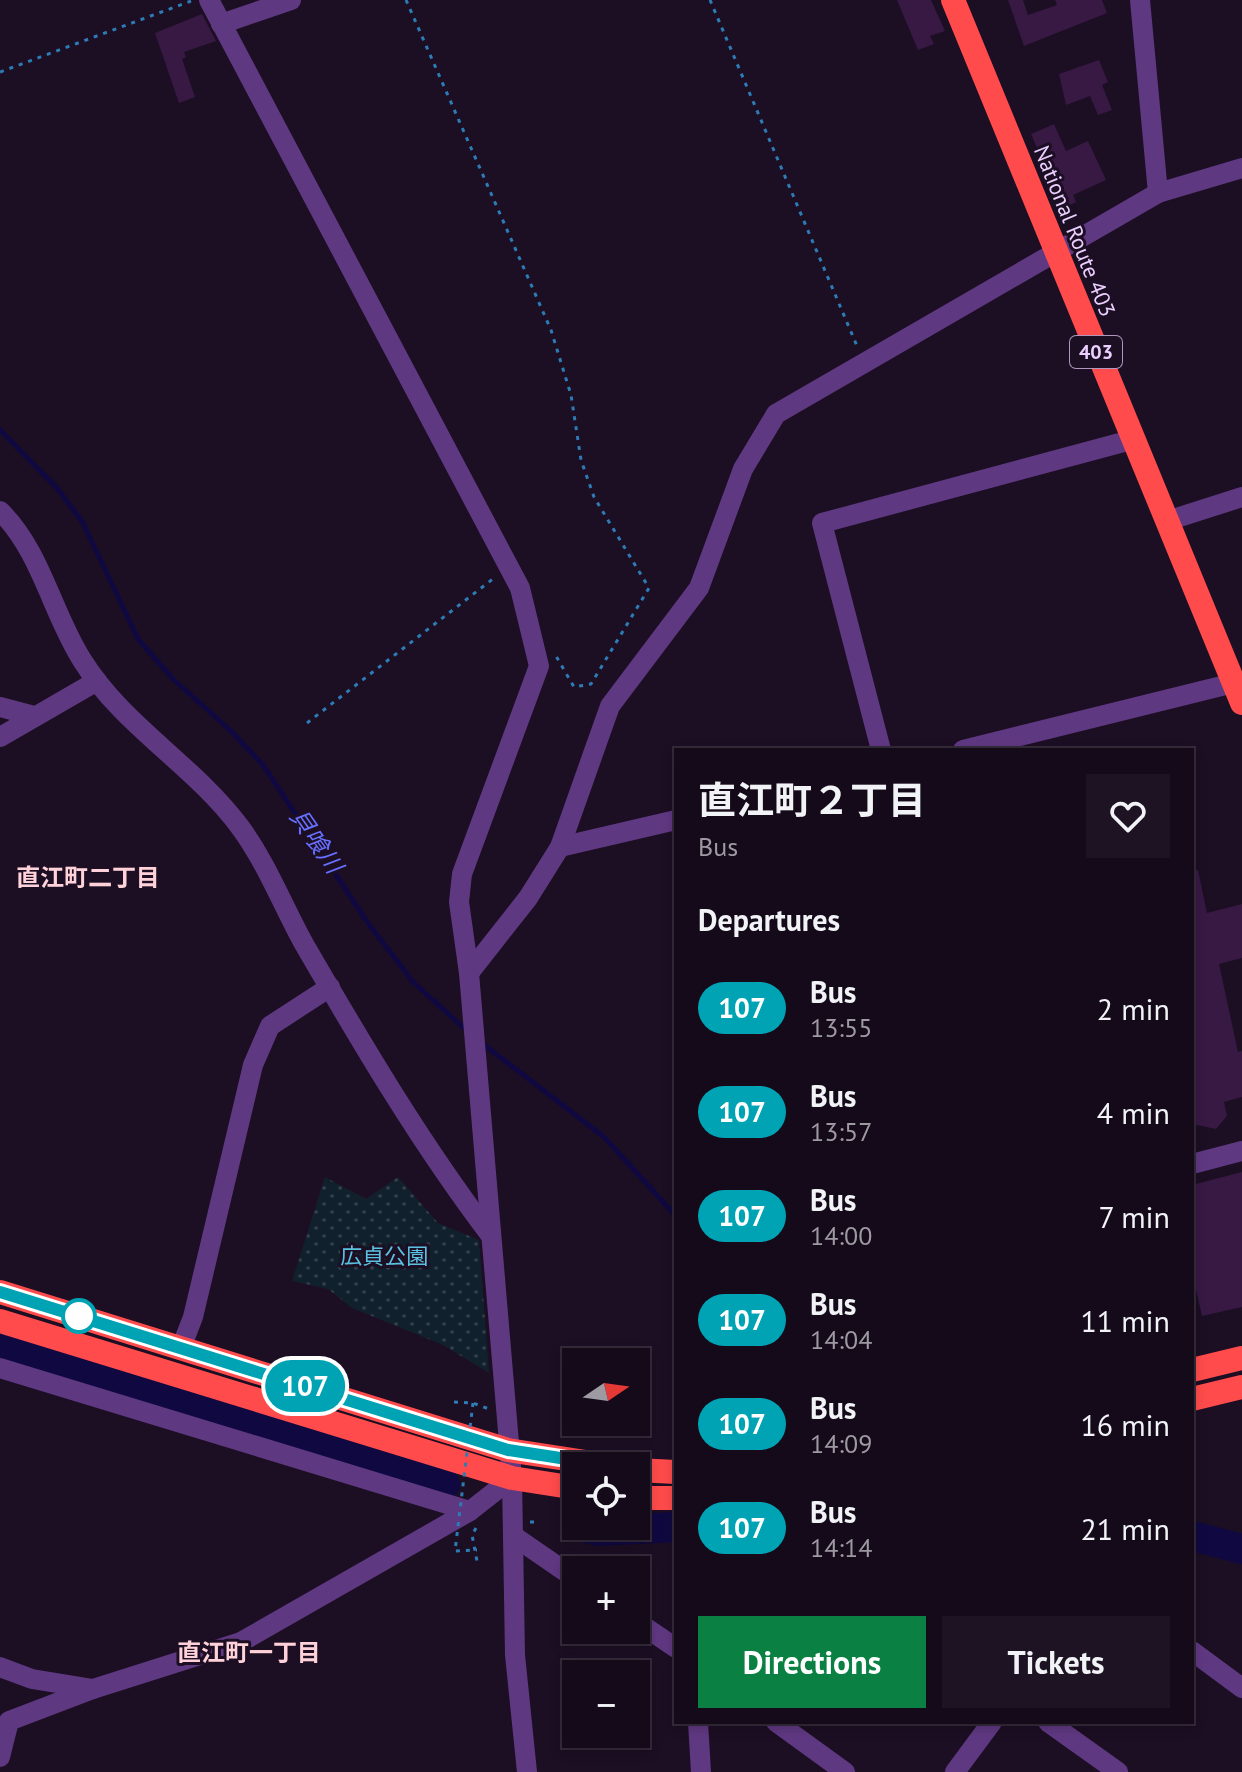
<!DOCTYPE html>
<html lang="en">
<head>
<meta charset="utf-8">
<style>
  :root { --surface:#150a1a; --page:#1e1323; --text:#f1f3f6; --muted:#9d9aa2; --line:#342b39; --accent:#0b8043 }
  body { margin:0; font-family:"PT Sans","Noto Sans JP",sans-serif; background:var(--page); color:var(--text); height:100vh; display:flex; flex-direction:column; font-size:30px; white-space:nowrap }
  * { box-sizing:border-box; margin:0 }
  p { font-size:26px; color:var(--muted) }
  .icon { flex:none; width:44px; height:44px; fill:none; stroke:currentColor; stroke-width:2; stroke-linecap:round; stroke-linejoin:round }
  .map { position:relative; flex:1; overflow:hidden }
  .drawer { position:absolute; left:674px; top:748px; width:520px; height:976px; display:flex; flex-direction:column; background:var(--surface); border-radius:0px; box-shadow:0 4px 12px #0003,0 0 0 2px var(--line) }
  .drawer>* { flex:none }
  .badge { padding:0 16px; border-radius:26px; font-size:28px; line-height:52px }
  .needle { width:52px; rotate:77deg }
  .fabs { position:absolute; left:562px; top:1348px; display:grid; gap:16px }
  .fabs a { display:grid; place-items:center; width:88px; height:88px; border-radius:0px; background:var(--surface); box-shadow:0 4px 12px #0003,0 0 0 2px var(--line); font-size:40px }
  .map>.badge { position:absolute; translate:-50% -50%; box-shadow:0 0 0 4px #fff }
  h2 { padding:0 24px; font-size:30px; line-height:72px }
  .round { display:grid; place-items:center; flex:none; width:84px; height:84px; border-radius:0px; background:var(--page) }
  .summary { display:flex; align-items:center; justify-content:space-between; height:136px; padding:0 24px }
  h1 { font-size:38px; font-weight:700; line-height:60px }
  .action { display:flex; gap:16px; margin-top:auto; padding:16px 24px }
  .action a { flex:1; height:92px; border-radius:0px; background:var(--accent); color:#fff; font-size:32px; font-weight:700; line-height:92px; text-align:center }
  .action a+a { background:var(--page); color:var(--text) }
  ul { padding:0; list-style:none }
  li { display:flex; align-items:center; gap:24px; height:104px; padding:0 24px }
  li div { flex:1 }
  li b { display:block; font-size:30px }
  li em { font-style:normal }
  li .badge { min-width:88px; font-weight:700; text-align:center }
  .map>svg:first-child { display:block }
</style>
</head>
<body>
<div class="map">
<svg width="1242" height="1772" viewBox="0 0 1242 1772">
  <defs>
    <pattern id="park-dots" width="8" height="8" patternUnits="userSpaceOnUse" patternTransform="scale(2)"><rect width="8" height="8" fill="#11202d"/><path d="M2 2h.1M6 6h.1" fill="none" stroke="#343f4c" stroke-width="1.8" stroke-linecap="round"/></pattern>
  </defs>
  <rect width="100%" height="100%" fill="#1c0e23"/>
  <path fill="url(#park-dots)" d="M325,1177L366,1199L398,1177L438,1223L479,1240L489,1373L443,1345L352,1308L328,1289L292,1281Z"/>
  <g fill="none" stroke-linecap="round" stroke-linejoin="round">
    <g stroke="#100941" stroke-width="5">
      <path d="M0,430L57,488L83,523L138,639L173,679L231,731L263,765L368,923L413,982L466,1030"/>
      <path d="M483,1044L604,1137L676,1216"/>
    </g>
    <g stroke="#100941" stroke-width="30">
      <path d="M0,1348L445,1484"/>
      <path d="M579,1526L598,1531L676,1527"/>
      <path d="M1192,1536L1242,1549"/>
    </g>
  </g>
  <g fill="#371944">
    <path d="M897,0H931L945,31L930,36L934,44L918,50Z"/>
    <path d="M1008,0H1023L1028,15L1057,5L1055,0H1102L1107,13L1024,46Z"/>
    <path d="M202,14L216,41L184,52L186,57L182,59L195,97L179,103L155,33Z"/>
    <path d="M1099,60L1108,82L1102,85L1112,110L1098,115L1090,96L1066,105L1059,74Z"/>
    <path d="M1054,124L1066,151L1088,141L1106,180L1073,195L1076,202L1059,211L1041,174L1037,161L1042,160L1031,134Z"/>
    <path d="M1198,870L1207,913L1242,904V958L1219,964L1238,1052L1242,1051V1097L1224,1102L1227,1116L1216,1129L1192,1124V871Z"/>
    <path d="M1242,1172V1307L1202,1316L1192,1272V1185Z"/>
  </g>
  <g fill="none" stroke-linecap="round" stroke-linejoin="round">
    <g stroke="#2d7cb5" stroke-width="3" stroke-dasharray="4 6" stroke-linecap="butt">
      <path d="M406,0L551,330L571,395L581,460L594,497L649,588L591,684L574,687L556,656"/>
      <path d="M710,0L857,346"/>
      <path d="M0,72L191,1"/>
      <path d="M307,723L494,578"/>
      <path d="M454,1402L473,1403L489,1409"/>
      <path d="M530,1522H539"/>
      <path d="M476,1528L472,1535L477,1561"/>
    </g>
    <g stroke="#5f3882" stroke-width="20">
      <path d="M209,0L520,588L539,666L462,874L459,902L469,973L512,1478L515,1655L527,1772"/>
      <path d="M1140,0L1158,193"/>
      <path d="M221,24L291,0"/>
      <path d="M0,511C41,551 52,613 82,660C123,726 194,765 240,827C266,862 283,906 304,944C362,1044 421,1144 491,1236"/>
      <path d="M1167,521L1242,497"/>
      <path d="M0,707L34,716"/>
      <path d="M0,737L97,681"/>
      <path d="M881,750L822,523L1131,440"/>
      <path d="M963,750L1242,681"/>
      <path d="M560,847L676,820"/>
      <path d="M469,973L528,898L560,847L610,706L699,588L743,469L776,414L1158,193L1242,168"/>
      <path d="M1192,1164L1242,1151"/>
      <path d="M181,1348L193,1317L253,1065L270,1026L330,987"/>
      <path d="M0,1368L470,1511"/>
      <path d="M515,1537L576,1579"/>
      <path d="M636,1621L676,1648"/>
      <path d="M1192,1651L1242,1688"/>
      <path d="M0,1667L32,1679L93,1689"/>
      <path d="M698,1722L701,1772"/>
      <path d="M776,1722L845,1772"/>
      <path d="M1048,1722L1118,1772"/>
      <path d="M0,1757L9,1721L93,1689L241,1642L470,1511L512,1478"/>
      <path d="M955,1772L992,1722"/>
    </g>
    <g stroke="#ff4b4b" stroke-width="24">
      <path d="M953,0L1242,703"/>
      <path d="M0,1292L508,1450L612,1466"/>
      <path d="M0,1321L512,1478L576,1488"/>
      <path d="M1192,1370L1242,1358"/>
      <path d="M1192,1399L1242,1387"/>
      <path d="M636,1470L676,1472"/>
      <path d="M636,1498H676"/>
    </g>
    <path stroke="#2d7cb5" stroke-width="3" stroke-dasharray="4 6" stroke-linecap="butt" d="M473,1403L455,1551L477,1550"/>
  </g>
  <g fill="none" stroke-linecap="round" stroke-linejoin="round">
    <defs>
      <path id="line" d="M0,1292L508,1450L612,1466"/>
    </defs>
    <use href="#line" stroke="#fff" stroke-width="18"/>
    <use href="#line" stroke="#00a3b4" stroke-width="12"/>
  </g>
  <circle fill="#fff" stroke="#00a3b4" stroke-width="4" cx="79" cy="1316" r="16"/>
  <g text-anchor="middle" stroke-width="6" stroke-linejoin="round" paint-order="stroke">
    <rect fill="#1c0e23" stroke="#ae96bd" stroke-width="2" x="1070" y="336" width="52" height="32" rx="6"/>
    <g font-size="20" font-weight="bold" fill="#ecd0ff">
      <text x="1096" y="359">403</text>
    </g>
    <g font-size="22" fill="#ecd0ff" stroke="#1c0e23">
      <text transform="translate(1075 231) rotate(68)" y="8">National Route 403</text>
    </g>
    <g font-size="22" fill="#5ac1e0" stroke="#1c0e23">
      <text x="384" y="1264">広貞公園</text>
    </g>
    <g font-size="24" font-style="italic" fill="#666fff" stroke="#1c0e23">
      <text transform="translate(316 841) rotate(55)" y="8">貝喰川</text>
    </g>
    <g font-size="24" font-weight="bold" fill="#ffd2d9" stroke="#1c0e23">
      <text x="88" y="886">直江町二丁目</text>
      <text x="249" y="1661">直江町一丁目</text>
    </g>
  </g>
</svg>
<div class="fabs">
<a><svg class="needle" viewBox="-14 -14 28 28"><path d="M0-13l5 13h-10z" fill="#e53935"/><path d="M0 13l5-13h-10z" fill="#9d9aa2"/></svg></a>
<a><svg class="icon" aria-label="locate" viewBox="0 0 24 24"><circle cx="12" cy="12" r="6"/><path d="M12 2v4M12 18v4M2 12h4M18 12h4"/></svg></a>
<a>+</a>
<a>−</a>
</div>
<b class="badge" style="left:305px;top:1386px;background:#00a3b4;color:#fff">107</b>
<section class="drawer">
<div class="summary"><div><h1>直江町２丁目</h1><p>Bus</p></div><a class="round"><svg class="icon" aria-label="heart" viewBox="0 0 24 24"><path d="M12 20l-8-8c-3-5 5-10 8-4 3-6 11-1 8 4z"/></svg></a></div>
<h2>Departures</h2>
<ul>
<li><span class="badge" style="background:#00a3b4;color:#fff">107</span><div><b>Bus</b><p>13:55</p></div><em>2 min</em></li>
<li><span class="badge" style="background:#00a3b4;color:#fff">107</span><div><b>Bus</b><p>13:57</p></div><em>4 min</em></li>
<li><span class="badge" style="background:#00a3b4;color:#fff">107</span><div><b>Bus</b><p>14:00</p></div><em>7 min</em></li>
<li><span class="badge" style="background:#00a3b4;color:#fff">107</span><div><b>Bus</b><p>14:04</p></div><em>11 min</em></li>
<li><span class="badge" style="background:#00a3b4;color:#fff">107</span><div><b>Bus</b><p>14:09</p></div><em>16 min</em></li>
<li><span class="badge" style="background:#00a3b4;color:#fff">107</span><div><b>Bus</b><p>14:14</p></div><em>21 min</em></li>
</ul>
<div class="action"><a>Directions</a><a>Tickets</a></div>
</section>
</div>
</body>
</html>
